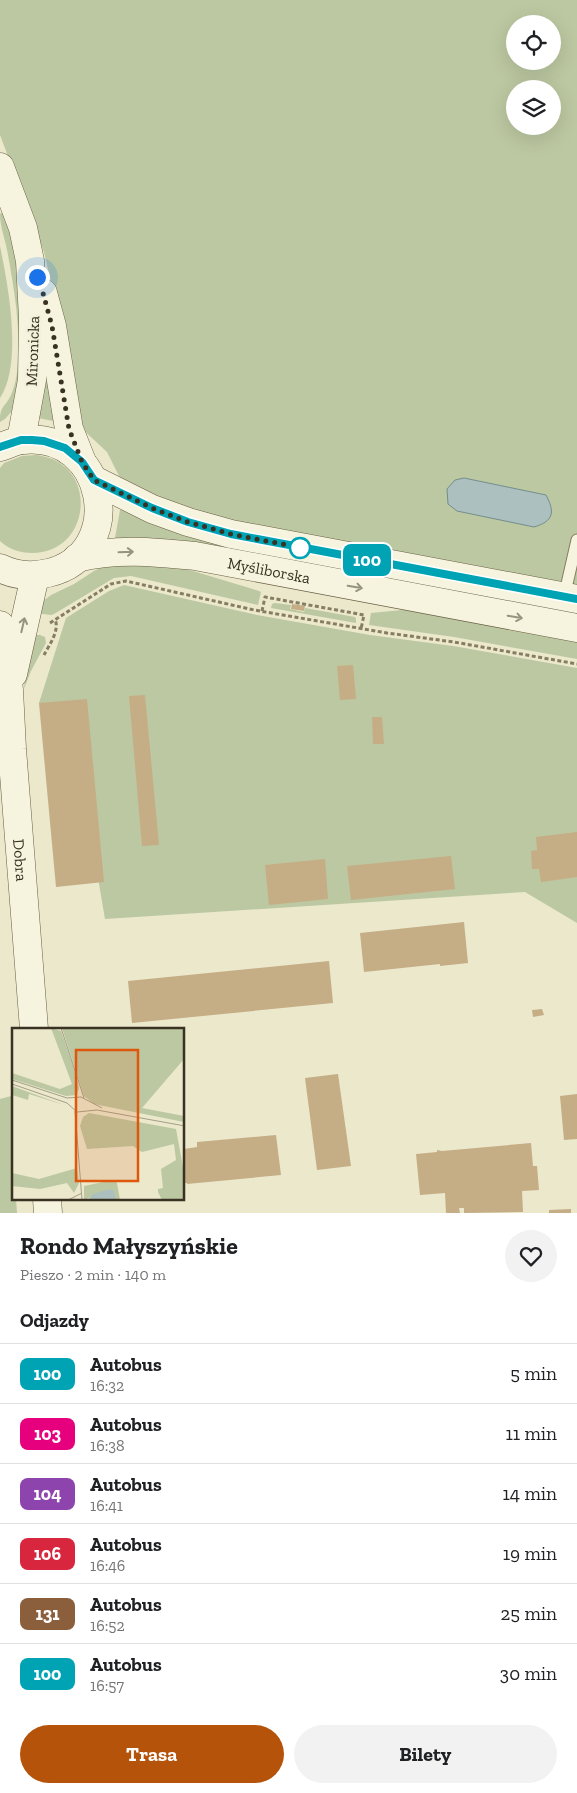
<!DOCTYPE html>
<html lang="pl">
<head>
<meta charset="utf-8">
<style>
  :root { --surface:#fff; --page:#f2f2f2; --text:#202124; --muted:#757577; --line:#e0e0e0; --accent:#b45309 }
  body { margin:0; font-family:"Zilla Slab",serif; background:var(--page); color:var(--text); height:100vh; display:flex; flex-direction:column; font-size:19px; white-space:nowrap }
  * { box-sizing:border-box; margin:0 }
  p { font-size:16px; color:var(--muted) }
  .icon { flex:none; width:28px; height:28px; fill:none; stroke:currentColor; stroke-width:2; stroke-linecap:round; stroke-linejoin:round }
  .map { position:relative; height:1213px; overflow:hidden }
  .drawer { display:flex; flex-direction:column; background:var(--surface); flex:1 }
  .drawer>* { flex:none }
  .badge { padding:0 10px; border-radius:8px; font-size:18px; line-height:32px }
  .fabs { position:absolute; left:506px; top:15px; display:grid; gap:10px }
  .fabs a { display:grid; place-items:center; width:55px; height:55px; border-radius:50%; background:var(--surface); box-shadow:0 5px 20px #0002; font-size:25px }
  .you { position:absolute; width:25px; height:25px; margin:-12px; border:4px solid #fff; border-radius:50%; background:#1a73e8; box-shadow:0 0 0 8px #1a73e833 }
  .map>.badge { position:absolute; translate:-50% -50%; box-shadow:0 0 0 2px #fff }
  h2 { padding:0 20px; font-size:19px; line-height:45px }
  .round { display:grid; place-items:center; flex:none; width:52px; height:52px; border-radius:26px; background:var(--page) }
  .overview { display:flex; align-items:center; justify-content:space-between; height:85px; padding:0 20px }
  h1 { font-size:24px; font-weight:700; line-height:38px }
  .cta { display:flex; gap:10px; margin-top:auto; padding:10px 20px }
  .cta a { flex:1; height:58px; border-radius:30px; background:var(--accent); color:#fff; font-size:20px; font-weight:700; line-height:58px; text-align:center }
  .cta a+a { background:var(--page); color:var(--text) }
  ul { padding:0; list-style:none }
  li { display:flex; align-items:center; gap:15px; height:60px; padding:0 20px; border-top:1px solid var(--line) }
  li div { flex:1 }
  li b { display:block; font-size:19px }
  li em { font-style:normal }
  li .badge { min-width:55px; font-weight:700; text-align:center }
  .map>svg:first-child { display:block }
</style>
</head>
<body>
<div class="map">
<svg width="577" height="1213" viewBox="0 0 577 1213">
  <rect width="100%" height="100%" fill="#ebe8cc"/>
  <g fill="#bcc8a1" fill-rule="evenodd">
    <path d="M0,0H577V586L234,523L171,503L133,487L119,476L107,452L77,424L57,307L44,252L0,135ZM515,24H552V61H515ZM515,89H552V126H515Z"/>
    <path d="M4,211L17,260L22,286L19,403L5,419L0,422C0,405 4,409 11,395C16,384 18,370 18,358C20,323 14,289 8,255C6,241 0,228 0,214Z"/>
    <path d="M0,246C8,285 23,363 0,398Z"/>
    <path d="M40,335L58,422L33,417Z"/>
    <path d="M22,456C28,456 36,454 42,456C99,467 91,553 32,553C20,553 8,549 0,541V468L4,463Z"/>
    <path d="M124,509L577,609V615L118,540L115,538L120,510Z"/>
    <path d="M122,564L183,568L259,591L261,592L258,605L131,576L114,578L54,614L51,615L35,613L43,601L51,595L74,584L94,571L102,567Z"/>
    <path d="M124,585L257,615L370,635L453,646L577,668V923L525,892L105,919L75,743L39,703L66,618L109,591Z"/>
    <path d="M275,603L291,605L290,609L304,612L305,608L355,617L356,619V623L271,608L272,604Z"/>
    <path d="M402,610L425,612L577,640V659L454,637L369,625L371,613Z"/>
    <path d="M29,635H40L45,637L46,643L31,671L24,689Z"/>
    <path d="M11,1096L14,1199H16L17,1213H0V1099Z"/>
  </g>
  <path fill="#acc0bf" stroke="#738e8d" d="M464,478L546,495C555,512 554,521 534,527L457,511L448,504L447,489L455,480Z"/>
  <g fill="#c5ad86">
    <path d="M292,604L305,606L304,611L291,609Z"/>
    <path d="M353,665L356,699L340,700L337,666Z"/>
    <path d="M145,695L159,845L142,846L129,696Z"/>
    <path d="M87,699L104,882L56,887L39,703Z"/>
    <path d="M372,717H382L384,744H373Z"/>
    <path d="M577,832V877L541,882L539,869H532L531,851L537,850L536,837Z"/>
    <path d="M451,856L455,889L351,900L347,866Z"/>
    <path d="M325,859L328,899L269,905L265,865Z"/>
    <path d="M464,922L468,963L440,966V964L364,972L360,933Z"/>
    <path d="M329,961L333,1003L132,1023L128,981Z"/>
    <path d="M542,1009L544,1015L533,1017L532,1010Z"/>
    <path d="M338,1074L351,1166L317,1170L305,1078Z"/>
    <path d="M577,1094V1139L564,1140L560,1096Z"/>
    <path d="M276,1135L281,1175L187,1184V1183H184V1165H185L184,1149L197,1147V1142Z"/>
    <path d="M531,1143L533,1166H537L539,1190L522,1191L523,1212L464,1213V1208H459L460,1213H446L445,1193L420,1195L416,1154L437,1152V1150L442,1151Z"/>
    <path d="M571,1209V1213H549V1210Z"/>
  </g>
  <g fill="none" stroke-linecap="round" stroke-linejoin="round">
    <defs>
      <path id="lane" d="M564,597L577,540"/>
      <g id="secondary">
        <path d="M0,167L23,228L30,261L33,318L32,380L21,440"/>
        <path d="M43,293L52,326L69,429L82,462"/>
        <path d="M0,447C7,445 15,441 22,440C107,430 129,554 48,573C31,577 16,576 0,568"/>
        <path d="M94,480L152,509L188,522L231,534L577,599"/>
        <path id="s1" d="M77,558C116,548 155,552 195,556L577,628"/>
        <path id="s2" d="M0,625L9,690L12,749L34,1029"/>
        <path d="M13,674L35,576"/>
        <path d="M47,1199L48,1213"/>
      </g>
    </defs>
    <use href="#lane" stroke="#877d62" stroke-width="13"/>
    <use href="#secondary" stroke="#695e45" stroke-width="29"/>
    <g stroke="#877d62" stroke-width="3" stroke-dasharray="4 2.5" stroke-linecap="butt">
      <path d="M262,611L265,597L364,615L361,629"/>
      <path d="M50,623L111,584L126,581L254,610L387,633L454,642L577,664"/>
      <path d="M44,655C49,645 60,631 55,619"/>
    </g>
    <use href="#lane" stroke="#f6f4df" stroke-width="11"/>
    <use href="#secondary" stroke="#f6f4df" stroke-width="28"/>
  </g>
  <defs><path id="oneway-shaft" d="M-6 0H5M1.5-3L5.5 0L1.5 3" fill="none" stroke-width="1.6" stroke-linecap="round" stroke-linejoin="round" transform="scale(1.25)"/></defs>
  <g stroke="#989381">
    <use href="#oneway-shaft" transform="translate(126 552) rotate(-2)"/>
    <use href="#oneway-shaft" transform="translate(355 587) rotate(10)"/>
    <use href="#oneway-shaft" transform="translate(515 617) rotate(10)"/>
    <use href="#oneway-shaft" transform="translate(23 625) rotate(-77)"/>
  </g>
  <g fill="none" stroke-linecap="round" stroke-linejoin="round">
    <defs>
      <path id="line" d="M0,447L21,440H32L44,441L65,448L82,462L94,480L152,508L188,522L231,534L577,599"/>
    </defs>
    <use href="#line" stroke="#fff" stroke-width="11"/>
    <use href="#line" stroke="#00a3b4" stroke-width="8"/>
    <path stroke="#393223" stroke-width="5" stroke-dasharray="0 9" d="M37,277L43,293L52,326L69,429L82,462L94,480L152,508L188,522L231,534L307,549L300,548"/>
  </g>
  <circle fill="#fff" stroke="#00a3b4" stroke-width="2.5" cx="300" cy="548" r="10"/>
  <g text-anchor="middle" stroke-width="5" stroke-linejoin="round" paint-order="stroke">
    <g font-size="16" fill="#393223" stroke="#f3f1db">
      <text transform="translate(32 351) rotate(-88)" y="6">Mironicka</text>
      <text dy="6" stroke="none"><textPath href="#s1" startOffset="194">Myśliborska</textPath></text>
      <text dy="6" stroke="none"><textPath href="#s2" startOffset="236">Dobra</textPath></text>
    </g>
  </g>
  <g transform="translate(12 1028)">
    <rect width="172" height="172" fill="#ebe8cc"/>
    <path d="M39,0L49,3L64,46L67,60L65,67L54,68L0,51V45L48,61L60,56ZM50,0H172V31L130,80L172,88V94L82,76L72,68ZM0,58L52,77L17,66L16,72L0,67ZM77,85L164,101L172,145V172H150L146,164V161L151,160L149,141L164,132L162,116L130,124L121,118L75,121L68,98L71,89ZM65,140L67,155L62,165L55,155L28,161L0,158V145L27,151ZM101,152L105,155L108,172H104L98,161L72,172V158Z" fill="#bcc8a1"/>
    <path d="M98,161L102,163L104,172H76L81,166Z" fill="#acc0bf"/>
    <path fill="none" stroke="#a49f88" stroke-width="1" d="M49,0L72,70M0,52L55,70L69,69L90,80M0,56L55,75L65,84L85,82L173,98M63,83L70,172M56,172L70,165"/>
    <path fill="#df570d" fill-opacity="0.15" stroke="#df570d" stroke-width="2.5" d="M64,22H126V153H64Z"/>
    <rect width="172" height="172" fill="none" stroke="#393223" stroke-width="2.5"/>
  </g>
</svg>
<div class="fabs">
<a><svg class="icon" aria-label="locate" viewBox="0 0 24 24"><circle cx="12" cy="12" r="6"/><path d="M12 2v4M12 18v4M2 12h4M18 12h4"/></svg></a>
<a><svg class="icon" aria-label="layers" viewBox="0 0 24 24"><path d="M12 4l9 5-9 5-9-5zM3 14l9 5 9-5"/></svg></a>
</div>
<div class="you" style="left:37px;top:277px"></div>
<b class="badge" style="left:367px;top:560px;background:#00a3b4;color:#fff">100</b>
</div>
<section class="drawer">
<div class="overview"><div><h1>Rondo Małyszyńskie</h1><p>Pieszo · 2 min · 140 m</p></div><a class="round"><svg class="icon" aria-label="heart" viewBox="0 0 24 24"><path d="M12 20l-8-8c-3-5 5-10 8-4 3-6 11-1 8 4z"/></svg></a></div>
<h2>Odjazdy</h2>
<ul>
<li><span class="badge" style="background:#00a3b4;color:#fff">100</span><div><b>Autobus</b><p>16:32</p></div><em>5 min</em></li>
<li><span class="badge" style="background:#e6007e;color:#fff">103</span><div><b>Autobus</b><p>16:38</p></div><em>11 min</em></li>
<li><span class="badge" style="background:#8e44ad;color:#fff">104</span><div><b>Autobus</b><p>16:41</p></div><em>14 min</em></li>
<li><span class="badge" style="background:#d7263d;color:#fff">106</span><div><b>Autobus</b><p>16:46</p></div><em>19 min</em></li>
<li><span class="badge" style="background:#8b5e3c;color:#fff">131</span><div><b>Autobus</b><p>16:52</p></div><em>25 min</em></li>
<li><span class="badge" style="background:#00a3b4;color:#fff">100</span><div><b>Autobus</b><p>16:57</p></div><em>30 min</em></li>
</ul>
<div class="cta"><a>Trasa</a><a>Bilety</a></div>
</section>
</body>
</html>
